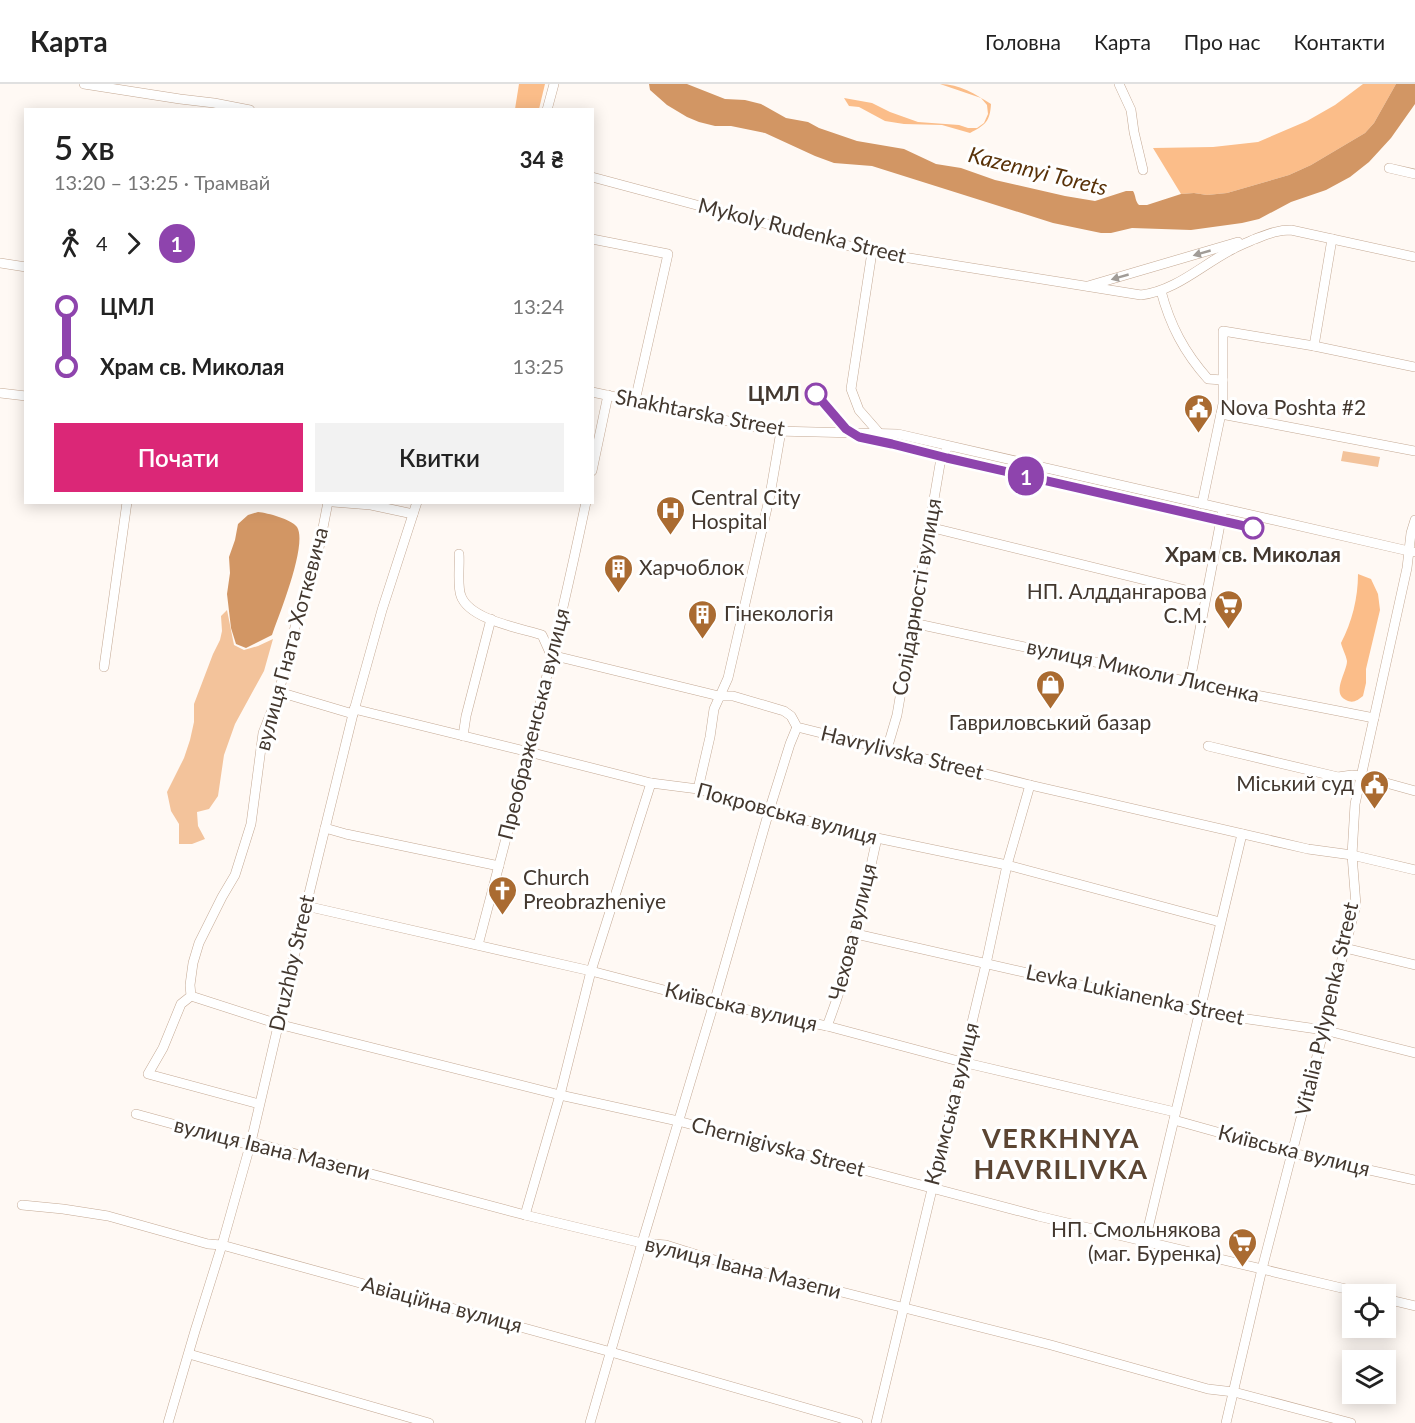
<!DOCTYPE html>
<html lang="uk">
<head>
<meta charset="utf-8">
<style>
  :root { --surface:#fff; --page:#f2f2f2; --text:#222; --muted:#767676; --line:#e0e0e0; --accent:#db2777 }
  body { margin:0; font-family:Lato,sans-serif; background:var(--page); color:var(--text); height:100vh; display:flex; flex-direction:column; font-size:22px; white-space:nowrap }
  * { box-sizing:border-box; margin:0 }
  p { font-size:20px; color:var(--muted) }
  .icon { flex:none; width:33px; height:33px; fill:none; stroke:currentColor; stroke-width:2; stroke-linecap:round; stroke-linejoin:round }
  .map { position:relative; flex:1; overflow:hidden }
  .drawer { position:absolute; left:24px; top:24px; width:570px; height:396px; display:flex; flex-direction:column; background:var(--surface); border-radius:0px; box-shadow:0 3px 15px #0003 }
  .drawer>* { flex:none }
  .badge { padding:0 12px; border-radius:20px; font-size:21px; line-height:39px }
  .tools { position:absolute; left:1342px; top:1200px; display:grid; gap:12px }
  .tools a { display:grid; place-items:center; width:54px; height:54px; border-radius:0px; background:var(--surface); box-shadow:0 3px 15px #0003; font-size:30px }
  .map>.badge { position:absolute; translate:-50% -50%; box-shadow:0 0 0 3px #fff }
  .legs { display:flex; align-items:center; gap:9px; height:66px; padding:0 30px; font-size:20px }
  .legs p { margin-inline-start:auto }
  .overview { display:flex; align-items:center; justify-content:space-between; height:102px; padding:0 30px }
  h1 { font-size:33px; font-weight:600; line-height:45px }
  .button { display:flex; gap:12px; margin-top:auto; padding:12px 30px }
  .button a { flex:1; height:69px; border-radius:0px; background:var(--accent); color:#fff; font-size:24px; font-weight:600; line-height:69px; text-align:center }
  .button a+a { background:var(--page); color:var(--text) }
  ul { padding:0 30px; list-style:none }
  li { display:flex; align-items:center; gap:21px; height:60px; font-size:22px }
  li i { display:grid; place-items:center; width:9px; height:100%; margin:0 8px; background:currentColor }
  li i::after { content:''; width:15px; height:15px; margin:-8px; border:4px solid; border-radius:50%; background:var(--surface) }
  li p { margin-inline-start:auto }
  li:first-child i { background:linear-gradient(#0000 50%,currentColor 0) }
  li:last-child i { background:linear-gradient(currentColor 50%,#0000 0) }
  header { display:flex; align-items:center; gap:36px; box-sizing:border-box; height:84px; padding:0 30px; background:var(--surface); border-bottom:2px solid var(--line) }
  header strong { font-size:28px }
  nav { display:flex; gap:33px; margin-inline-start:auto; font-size:21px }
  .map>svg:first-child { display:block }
</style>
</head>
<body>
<header>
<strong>Карта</strong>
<nav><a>Головна</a><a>Карта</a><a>Про нас</a><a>Контакти</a></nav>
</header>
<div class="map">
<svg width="1415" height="1339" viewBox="0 0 1415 1339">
  <rect width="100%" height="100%" fill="#fff9f4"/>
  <g fill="#f3c39b">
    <path d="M1343,367L1380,373L1378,383L1341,377Z"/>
    <path d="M227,526L234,561L244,566L258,562L273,555L264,587L235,640L224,671L218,712L209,725L197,728L198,742L205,755L192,760H179V740L171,727L167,708L184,674L190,656L194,638V620L213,570L220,556L222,547L221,532Z"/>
  </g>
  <g fill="#fbbd89">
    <path d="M519,0H545L539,25H515Z"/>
    <path d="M940,0C960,0 975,10 991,20C990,38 985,41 970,49L942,41L904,40L885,37L859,23L849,22L844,14L872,19L890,28L918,38L959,41L968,44H977L984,39L988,30L987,21L981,14Z"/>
    <path d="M1363,0H1396L1374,39L1365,49L1311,81L1289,91L1227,109L1207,111L1194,109L1181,110L1153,64L1213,63L1258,58L1307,37L1335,21Z"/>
    <path d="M1358,490L1371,495L1378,510L1380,526L1366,585V599L1363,612C1358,616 1353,620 1346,616C1331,609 1347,588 1347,577C1346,571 1342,564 1341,559C1352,538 1358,514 1358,490Z"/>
  </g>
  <g fill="#d29664">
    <path d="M649,0H687L725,15L745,16L761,20L786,34L808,38L819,44L857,57L904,65L936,80L961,84L995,96L1065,112L1095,117L1126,107H1133C1136,112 1135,117 1139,121H1147L1181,110L1194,109L1207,111L1227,109L1289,91L1311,81L1365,49L1374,39L1396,0H1415V20L1391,54L1369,78L1350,93L1326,106L1291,118L1259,135L1242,139L1191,146L1132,144L1111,149H1101L1053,139L872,82L834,79L815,72L765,49L731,42H715L699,38L687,33L667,21L650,6Z"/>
    <path d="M258,428C268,429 291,435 297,443C308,460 279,531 272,551L246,564L236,560L231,544L227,510L230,489L229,473L235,456L238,440L248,431Z"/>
  </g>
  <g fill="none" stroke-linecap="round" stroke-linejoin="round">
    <defs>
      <g id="minor">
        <path d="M84,0L180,15L214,19L250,26"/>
        <path d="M1119,0L1131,26L1134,48L1143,86"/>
        <path d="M547,26L554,0"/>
        <path d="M1389,84L1415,90"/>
        <path d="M592,93L872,168L1141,211C1176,207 1203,180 1233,165C1240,161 1248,158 1255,155C1268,150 1277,146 1291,146L1415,173"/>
        <path d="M592,155L668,170L635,317"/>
        <path d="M872,168L851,305L859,326L880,350"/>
        <path d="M0,179L26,183"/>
        <path d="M1088,202L1238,158"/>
        <path d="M1161,207C1170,241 1184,268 1208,295L1223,296V320L1202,420"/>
        <path d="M1314,262L1332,155"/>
        <path d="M1223,296V247L1314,262L1415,283"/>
        <path d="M592,308L775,347L898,350L1413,468"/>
        <path d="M0,309L26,312"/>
        <path d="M1221,330L1415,367"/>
        <path d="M592,387L608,311"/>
        <path d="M333,418L371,421L413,430"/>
        <path d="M929,443L1202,510"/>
        <path d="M459,470C460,481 457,502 461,512C470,536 520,544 542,551L551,571L719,612H733L784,627L791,632L797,643L1030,701L1308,765L1352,771L1415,786"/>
        <path d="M913,539L1160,592L1374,634"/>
        <path d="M104,583L127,418"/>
        <path d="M1190,597L1223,425"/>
        <path d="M279,608L353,630"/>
        <path d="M354,625L529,668L651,699L698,705L769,727L877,754L1007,781L1220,838"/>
        <path d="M463,652L466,632L491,535"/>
        <path d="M1208,662L1338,693L1352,691L1361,692L1415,707"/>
        <path d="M887,665L897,631L940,380L948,362"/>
        <path d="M698,705L710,653L714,625L728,594L770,411L781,347"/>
        <path d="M325,744L346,750L499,782"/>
        <path d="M306,822L591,887L714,919L827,942L962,978L1175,1028"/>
        <path d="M856,850L1199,928L1324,946L1415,969"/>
        <path d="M478,861C517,714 555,567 586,418"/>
        <path d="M1345,864L1415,881"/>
        <path d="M191,912L278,940L560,1011L678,1037L1038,1132L1367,1210"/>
        <path d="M827,942C851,881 863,817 877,754"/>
        <path d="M259,1020L148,990L163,964L181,920L191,912L190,901L193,879L199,859L222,813L235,791L251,740L263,649L279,608L298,531L319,464L328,418"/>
        <path d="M136,1030L246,1060L251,1058L525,1131L642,1159L666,1161L707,1174L1051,1261L1208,1305L1234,1308L1351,1339"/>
        <path d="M1174,1036L1292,1069L1415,1096"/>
        <path d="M22,1121L63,1125L108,1132L208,1160L222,1161L611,1268L858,1339"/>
        <path d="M525,1131L560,1011L591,887L651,699"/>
        <path d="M1145,1157L1242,750"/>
        <path d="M1386,1215L1415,1222"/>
        <path d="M189,1270L429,1339"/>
        <path d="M168,1339L195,1247L222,1161L251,1058L306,822L353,630L382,526L417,418"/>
        <path d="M590,1339L642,1159L714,919L769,727L790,660L797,643"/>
        <path d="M876,1339L986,880L1007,781L1030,701"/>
        <path d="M1226,1339L1262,1185L1356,821L1352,771L1355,720L1407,484L1411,449L1415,436"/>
      </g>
    </defs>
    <use href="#minor" stroke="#c4a994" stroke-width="10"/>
    <use href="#minor" stroke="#fff" stroke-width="9"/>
  </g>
  <defs><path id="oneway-solid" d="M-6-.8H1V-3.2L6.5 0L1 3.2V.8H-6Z" transform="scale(1.5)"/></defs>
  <g fill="#a19c97">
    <use href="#oneway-solid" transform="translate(1202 169) rotate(164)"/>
    <use href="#oneway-solid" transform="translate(1120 193) rotate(164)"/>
  </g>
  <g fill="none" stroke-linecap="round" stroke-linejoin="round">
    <defs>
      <path id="line-1" d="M816,310L846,345L859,353L892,360L947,374L1253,444"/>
    </defs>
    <use href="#line-1" stroke="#fff" stroke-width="14"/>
    <use href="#line-1" stroke="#8e44ad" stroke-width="9"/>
  </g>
  <defs>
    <symbol id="civic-pin" viewBox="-11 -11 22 30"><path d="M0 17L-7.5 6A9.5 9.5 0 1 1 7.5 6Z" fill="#aa6b31" stroke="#fff"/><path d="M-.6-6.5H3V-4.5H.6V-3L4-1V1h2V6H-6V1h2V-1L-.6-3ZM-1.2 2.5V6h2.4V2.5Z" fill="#fff"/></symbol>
    <symbol id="hospital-pin" viewBox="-11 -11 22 30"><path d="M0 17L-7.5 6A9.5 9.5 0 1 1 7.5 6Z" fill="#aa6b31" stroke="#fff"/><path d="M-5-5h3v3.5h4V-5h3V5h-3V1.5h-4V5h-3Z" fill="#fff"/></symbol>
    <symbol id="building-pin" viewBox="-11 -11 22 30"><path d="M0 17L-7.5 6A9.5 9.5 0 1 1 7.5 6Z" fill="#aa6b31" stroke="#fff"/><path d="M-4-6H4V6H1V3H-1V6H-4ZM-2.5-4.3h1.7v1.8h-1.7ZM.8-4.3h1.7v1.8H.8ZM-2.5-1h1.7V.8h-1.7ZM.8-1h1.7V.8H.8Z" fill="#fff"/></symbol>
    <symbol id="supermarket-pin" viewBox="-11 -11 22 30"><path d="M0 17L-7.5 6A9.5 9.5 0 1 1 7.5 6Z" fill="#aa6b31" stroke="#fff"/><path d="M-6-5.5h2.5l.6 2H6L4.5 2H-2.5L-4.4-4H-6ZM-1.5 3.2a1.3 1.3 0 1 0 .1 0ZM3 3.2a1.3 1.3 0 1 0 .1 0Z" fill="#fff"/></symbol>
    <symbol id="shop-pin" viewBox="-11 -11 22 30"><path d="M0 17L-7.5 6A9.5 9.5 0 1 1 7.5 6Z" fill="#aa6b31" stroke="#fff"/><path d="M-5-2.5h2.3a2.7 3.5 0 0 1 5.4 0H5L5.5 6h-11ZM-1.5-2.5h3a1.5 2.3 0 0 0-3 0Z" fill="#fff"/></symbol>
    <symbol id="church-pin" viewBox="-11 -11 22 30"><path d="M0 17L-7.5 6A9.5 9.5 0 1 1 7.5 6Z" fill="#aa6b31" stroke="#fff"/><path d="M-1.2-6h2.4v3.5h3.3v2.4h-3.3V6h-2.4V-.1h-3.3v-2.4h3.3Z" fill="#fff"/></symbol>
  </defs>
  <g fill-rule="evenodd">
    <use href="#civic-pin" x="1182" y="308" width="33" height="45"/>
    <use href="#hospital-pin" x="654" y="410" width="33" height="45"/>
    <use href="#building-pin" x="602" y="468" width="33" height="45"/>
    <use href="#supermarket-pin" x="1212" y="504" width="33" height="45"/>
    <use href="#building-pin" x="686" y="514" width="33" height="45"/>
    <use href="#shop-pin" x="1034" y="584" width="33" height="45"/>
    <use href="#civic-pin" x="1358" y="684" width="33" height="45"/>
    <use href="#church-pin" x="486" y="790" width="33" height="45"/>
    <use href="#supermarket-pin" x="1226" y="1142" width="33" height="45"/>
  </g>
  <g fill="#fff" stroke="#8e44ad" stroke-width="3">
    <circle cx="816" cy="310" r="10"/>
    <circle cx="1253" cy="444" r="10"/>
  </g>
  <g text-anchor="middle" stroke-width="6" stroke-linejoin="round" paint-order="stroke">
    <g font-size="21" fill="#43382f" stroke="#fff">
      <text transform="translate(802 147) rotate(14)" y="7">Mykoly Rudenka Street</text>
      <text transform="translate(700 329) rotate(11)" y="7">Shakhtarska Street</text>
      <text transform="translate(917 513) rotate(-80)" y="7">Солідарності вулиця</text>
      <text transform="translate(292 555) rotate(-75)" y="7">вулиця Гната Хоткевича</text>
      <text transform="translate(1143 587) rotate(12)" y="7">вулиця Миколи Лисенка</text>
      <text transform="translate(534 640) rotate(-76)" y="7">Преображенська вулиця</text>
      <text transform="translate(902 669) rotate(14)" y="7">Havrylivska Street</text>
      <text transform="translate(787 730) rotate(15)" y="7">Покровська вулиця</text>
      <text transform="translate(853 848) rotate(-76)" y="7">Чехова вулиця</text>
      <text transform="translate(292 879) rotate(-77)" y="7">Druzhby Street</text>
      <text transform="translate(1135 911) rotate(12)" y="7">Levka Lukianenka Street</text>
      <text transform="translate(741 923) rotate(13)" y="7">Київська вулиця</text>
      <text transform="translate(1327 925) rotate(-77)" y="7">Vitalia Pylypenka Street</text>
      <text transform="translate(952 1020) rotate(-76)" y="7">Кримська вулиця</text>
      <text transform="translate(778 1063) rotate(15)" y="7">Chernigivska Street</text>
      <text transform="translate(272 1065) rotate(14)" y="7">вулиця Івана Мазепи</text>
      <text transform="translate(1294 1067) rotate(14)" y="7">Київська вулиця</text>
      <text transform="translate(743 1184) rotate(14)" y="7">вулиця Івана Мазепи</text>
      <text transform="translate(442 1221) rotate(15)" y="7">Авіаційна вулиця</text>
    </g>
    <g font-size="21" font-weight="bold" fill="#43382f" stroke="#fff" text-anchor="end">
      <text x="800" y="317">ЦМЛ</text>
      <text x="1253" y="478" text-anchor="middle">Храм св. Миколая</text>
    </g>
    <g font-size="21" fill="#43382f" stroke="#fff" text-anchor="start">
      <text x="1220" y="331">Nova Poshta #2</text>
      <text x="691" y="421">Central City<tspan x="691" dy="24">Hospital</tspan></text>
      <text x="639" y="491">Харчоблок</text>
      <text x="1207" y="515" text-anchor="end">НП. Алддангарова<tspan x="1207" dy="24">С.М.</tspan></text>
      <text x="724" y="537">Гінекологія</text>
      <text x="1050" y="646" text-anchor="middle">Гавриловський базар</text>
      <text x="1354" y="707" text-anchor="end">Міський суд</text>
      <text x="523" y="801">Church<tspan x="523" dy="24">Preobrazheniye</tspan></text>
      <text x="1221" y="1153" text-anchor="end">НП. Смольнякова<tspan x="1221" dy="24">(маг. Буренка)</tspan></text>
    </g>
    <g font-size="22" font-style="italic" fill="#593209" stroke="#fff">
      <text transform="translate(1038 87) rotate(14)" y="8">Kazennyi Torets</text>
    </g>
    <g font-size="27" font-weight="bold" letter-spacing="1.5" fill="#5c4532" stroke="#fff">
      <text x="1061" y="1064">VERKHNYA<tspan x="1061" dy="31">HAVRILIVKA</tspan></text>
    </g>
  </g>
</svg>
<div class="tools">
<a><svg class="icon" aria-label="locate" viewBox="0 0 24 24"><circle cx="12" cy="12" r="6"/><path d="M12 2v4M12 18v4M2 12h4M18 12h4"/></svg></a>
<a><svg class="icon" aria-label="layers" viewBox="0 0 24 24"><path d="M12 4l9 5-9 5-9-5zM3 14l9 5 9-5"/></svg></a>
</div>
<b class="badge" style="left:1026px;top:392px;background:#8e44ad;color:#fff">1</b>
<section class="drawer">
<div class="overview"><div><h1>5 хв</h1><p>13:20 – 13:25 · Трамвай</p></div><b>34 ₴</b></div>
<div class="legs"><svg class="icon" aria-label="walk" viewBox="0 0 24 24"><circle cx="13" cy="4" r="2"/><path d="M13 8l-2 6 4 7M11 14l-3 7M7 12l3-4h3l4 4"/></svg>4<svg class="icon" aria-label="forward" viewBox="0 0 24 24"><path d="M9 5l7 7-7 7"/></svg><b class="badge" style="background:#8e44ad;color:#fff">1</b></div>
<ul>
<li><i style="color:#8e44ad"></i><b>ЦМЛ</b><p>13:24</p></li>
<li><i style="color:#8e44ad"></i><b>Храм св. Миколая</b><p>13:25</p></li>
</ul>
<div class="button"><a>Почати</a><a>Квитки</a></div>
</section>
</div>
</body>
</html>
